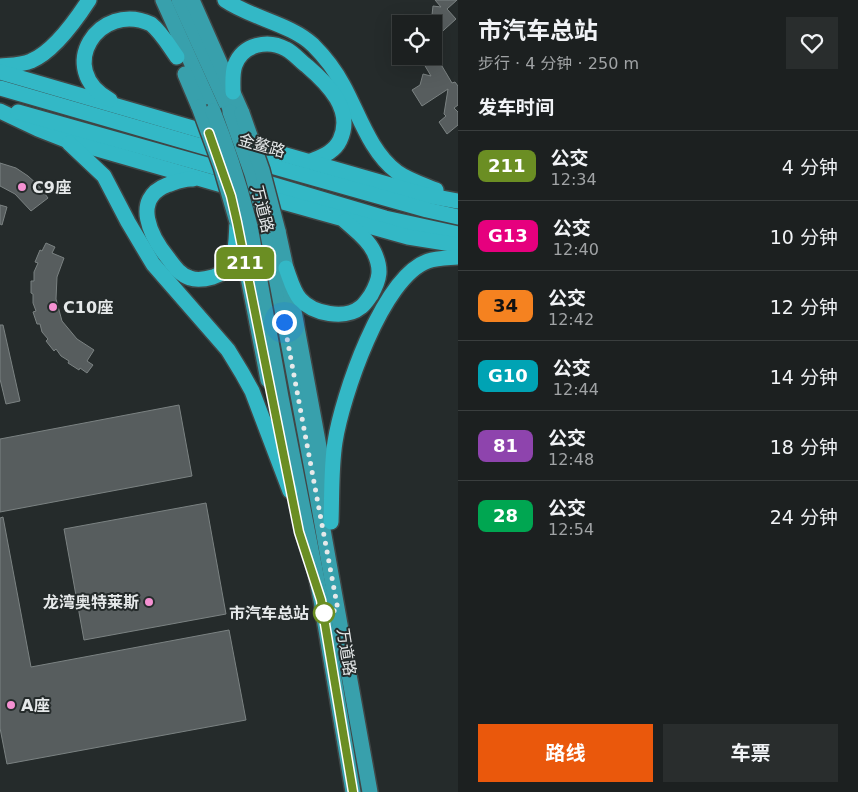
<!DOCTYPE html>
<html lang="zh">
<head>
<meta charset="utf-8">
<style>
  :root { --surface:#1c2020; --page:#292d2d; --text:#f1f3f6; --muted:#a0a3a5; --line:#3a3e3e; --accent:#ea580c }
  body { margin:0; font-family:"DejaVu Sans","Noto Sans SC",sans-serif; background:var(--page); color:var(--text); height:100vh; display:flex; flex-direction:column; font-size:19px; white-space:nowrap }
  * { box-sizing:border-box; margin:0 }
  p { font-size:16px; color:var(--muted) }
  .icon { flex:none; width:28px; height:28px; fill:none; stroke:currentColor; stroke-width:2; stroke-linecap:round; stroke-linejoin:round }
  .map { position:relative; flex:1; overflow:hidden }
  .panel { display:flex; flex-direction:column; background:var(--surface); width:400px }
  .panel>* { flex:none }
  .badge { padding:0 10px; border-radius:8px; font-size:18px; line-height:32px }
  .buttons { position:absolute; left:392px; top:15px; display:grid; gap:10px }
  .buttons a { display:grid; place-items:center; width:50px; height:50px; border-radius:0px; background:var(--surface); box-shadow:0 5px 20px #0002,0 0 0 1px var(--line); font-size:25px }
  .you { position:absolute; width:25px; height:25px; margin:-12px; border:4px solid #fff; border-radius:50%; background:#1a73e8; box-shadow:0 0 0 8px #1a73e833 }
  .map>.badge { position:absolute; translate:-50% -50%; box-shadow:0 0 0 2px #fff }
  h2 { padding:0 20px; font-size:19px; line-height:45px }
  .round { display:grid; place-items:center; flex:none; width:52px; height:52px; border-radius:0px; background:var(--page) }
  .overview { display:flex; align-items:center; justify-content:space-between; height:85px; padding:0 20px }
  h1 { font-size:24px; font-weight:700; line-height:38px }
  .button { display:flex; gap:10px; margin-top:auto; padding:10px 20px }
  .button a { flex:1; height:58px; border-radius:0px; background:var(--accent); color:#fff; font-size:20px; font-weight:700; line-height:58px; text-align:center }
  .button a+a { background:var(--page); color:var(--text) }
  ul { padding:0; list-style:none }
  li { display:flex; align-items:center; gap:15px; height:70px; padding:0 20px; border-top:1px solid var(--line) }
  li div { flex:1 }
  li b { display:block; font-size:19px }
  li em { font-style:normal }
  li .badge { min-width:55px; font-weight:700; text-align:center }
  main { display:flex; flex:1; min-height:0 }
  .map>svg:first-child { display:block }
</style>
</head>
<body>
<main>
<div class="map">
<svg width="458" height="792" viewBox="0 0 458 792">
  <rect width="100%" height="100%" fill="#252b2b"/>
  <g fill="#575d5e" stroke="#7b8282">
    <path d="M435,0H457L447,9L456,19L434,39V24H431L433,6L441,7Z"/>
    <path d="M426,56H436L452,83L455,82L458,86V105L454,108L458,112V125L447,134L439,122L446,116L444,114L448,89L422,106L412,90L420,85L423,74L431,76L421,59Z"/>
    <path d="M0,163L16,168L28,176L39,186L48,198L31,211L15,194L0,186Z"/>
    <path d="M0,205L7,207L2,225L0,224Z"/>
    <path d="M46,243L55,247L52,253L64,258L57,277L56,299L62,321L77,339L94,350L87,361L93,365L87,373L80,368L79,370L68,363L69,361L61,356L56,349L54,351L46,341L48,339L42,332L40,324H37L33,312L36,311L33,303V294L31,293V281H34V272L38,263L35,262L40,250L42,251Z"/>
    <path d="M0,325H3L20,401L6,404L0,379Z"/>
    <path d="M179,405L192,476L0,512V439Z"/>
    <path d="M206,503L226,614L84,640L64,529Z"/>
    <path d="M3,517L31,667L229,630L246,720L7,764L0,728V518Z"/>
  </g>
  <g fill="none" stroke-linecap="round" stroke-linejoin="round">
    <defs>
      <g id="major">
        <path d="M163,0L213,111"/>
        <path d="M179,0L230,112"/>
        <path d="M192,0L242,113"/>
        <path d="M185,74L199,107"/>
        <path d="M250,226L281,397L321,600L353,792"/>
        <path d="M267,229L317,496L370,792"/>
        <path d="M239,231L268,380"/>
        <path d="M278,231L286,268L328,495"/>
      </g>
      <g id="highway">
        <path d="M225,0C251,18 291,24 313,45C325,57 335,70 343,85C359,114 370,152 397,172C408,180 424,185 436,190"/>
        <path d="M0,66C10,65 22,65 31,61C53,52 76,20 89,0"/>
        <path d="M0,72L220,136"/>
        <path d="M0,88L225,153"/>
        <path d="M233,92C233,84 232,73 235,65C243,44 268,39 286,49C294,53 300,61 307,66C328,84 354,110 340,140C334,153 320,157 309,162"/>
        <path d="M110,100C54,69 99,0 151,24C162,33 169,46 177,57"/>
        <path d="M0,111L38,129L66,140L236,189"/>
        <path d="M18,112L232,172"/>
        <path d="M69,143L104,176L128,222L153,264L228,350L242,373L252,391L290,491"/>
        <path d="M244,143L425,195L458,201"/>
        <path d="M250,160L427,210L458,217"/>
        <path d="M193,179C184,178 176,182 167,185C131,199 151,237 168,258C174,266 180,275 190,278C198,281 206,279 213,277C222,274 228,269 232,260C237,249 236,235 237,222"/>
        <path d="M254,179L385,218L458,234"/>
        <path d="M258,195L408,237L458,245"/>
        <path d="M286,268C290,278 293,291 300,299C313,314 345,320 361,307C365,304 368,299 371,295C380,279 382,269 374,252C368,239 355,230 345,221"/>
        <path d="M331,522C332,495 331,468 335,442C342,397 382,277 428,261C437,258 448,258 458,257"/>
      </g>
    </defs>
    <use href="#major" stroke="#404646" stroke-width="18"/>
    <use href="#highway" stroke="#404646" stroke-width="18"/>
    <use href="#major" stroke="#38a0ac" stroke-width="15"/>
    <use href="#highway" stroke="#33b8c6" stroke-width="15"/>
    <defs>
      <g id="major-bridge">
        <path d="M199,107L221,167L237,222"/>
        <path d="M213,111C228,148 240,187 250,226"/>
        <path d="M230,112L252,174L264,216"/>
        <path d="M242,113L262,170L278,231"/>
      </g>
    </defs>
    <use href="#major-bridge" stroke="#404646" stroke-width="18" stroke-linecap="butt"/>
    <use href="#major-bridge" stroke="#38a0ac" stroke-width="15"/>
  </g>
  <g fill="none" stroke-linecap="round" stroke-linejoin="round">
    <defs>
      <path id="line" d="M209,133L231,196L237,222L299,532L321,600L353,792"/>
    </defs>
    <use href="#line" stroke="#fff" stroke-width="11"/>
    <use href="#line" stroke="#6b8e23" stroke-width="8"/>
    <path stroke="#e6e9ea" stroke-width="5" stroke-dasharray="0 9" d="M284,322L338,610L324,613"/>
  </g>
  <g fill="#f591d2" stroke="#252b2b" stroke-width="2">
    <circle cx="22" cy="187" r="5"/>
    <circle cx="53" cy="307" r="5"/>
    <circle cx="149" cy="602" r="5"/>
    <circle cx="11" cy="705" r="5"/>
  </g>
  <circle fill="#fff" stroke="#6b8e23" stroke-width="2.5" cx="324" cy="613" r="10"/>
  <g text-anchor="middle" stroke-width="4" stroke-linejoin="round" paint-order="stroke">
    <g font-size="16" fill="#e6e9ea" stroke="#252b2b">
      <text transform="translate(262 145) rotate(16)" y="6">金鳌路</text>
      <text transform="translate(263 209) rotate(76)" y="6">万道路</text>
      <text transform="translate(347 652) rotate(81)" y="6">万道路</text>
    </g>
    <g font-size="16" font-weight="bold" fill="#e6e9ea" stroke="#252b2b" text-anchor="start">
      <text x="32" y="193">C9座</text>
      <text x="63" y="313">C10座</text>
      <text x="139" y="608" text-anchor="end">龙湾奥特莱斯</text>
      <text x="21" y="711">A座</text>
    </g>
    <g font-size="16" font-weight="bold" fill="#e6e9ea" stroke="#252b2b" text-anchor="end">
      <text x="309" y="619">市汽车总站</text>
    </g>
  </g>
</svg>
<div class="buttons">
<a><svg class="icon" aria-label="locate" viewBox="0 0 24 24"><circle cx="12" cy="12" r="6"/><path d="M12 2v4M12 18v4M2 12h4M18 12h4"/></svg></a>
</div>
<div class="you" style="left:284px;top:322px"></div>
<b class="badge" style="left:245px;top:263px;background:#6b8e23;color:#fff">211</b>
</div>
<section class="panel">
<div class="overview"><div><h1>市汽车总站</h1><p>步行 · 4 分钟 · 250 m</p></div><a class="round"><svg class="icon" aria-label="heart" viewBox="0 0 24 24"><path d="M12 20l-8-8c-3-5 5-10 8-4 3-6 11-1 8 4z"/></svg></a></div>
<h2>发车时间</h2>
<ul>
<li><span class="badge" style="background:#6b8e23;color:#fff">211</span><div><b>公交</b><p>12:34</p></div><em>4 分钟</em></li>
<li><span class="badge" style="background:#e6007e;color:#fff">G13</span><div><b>公交</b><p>12:40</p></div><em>10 分钟</em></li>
<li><span class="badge" style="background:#f58220;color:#111">34</span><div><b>公交</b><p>12:42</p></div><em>12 分钟</em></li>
<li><span class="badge" style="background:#00a3b4;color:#fff">G10</span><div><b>公交</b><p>12:44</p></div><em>14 分钟</em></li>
<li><span class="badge" style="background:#8e44ad;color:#fff">81</span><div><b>公交</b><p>12:48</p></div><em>18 分钟</em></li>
<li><span class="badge" style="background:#00a651;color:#fff">28</span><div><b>公交</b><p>12:54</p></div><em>24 分钟</em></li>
</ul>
<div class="button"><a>路线</a><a>车票</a></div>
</section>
</main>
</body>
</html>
